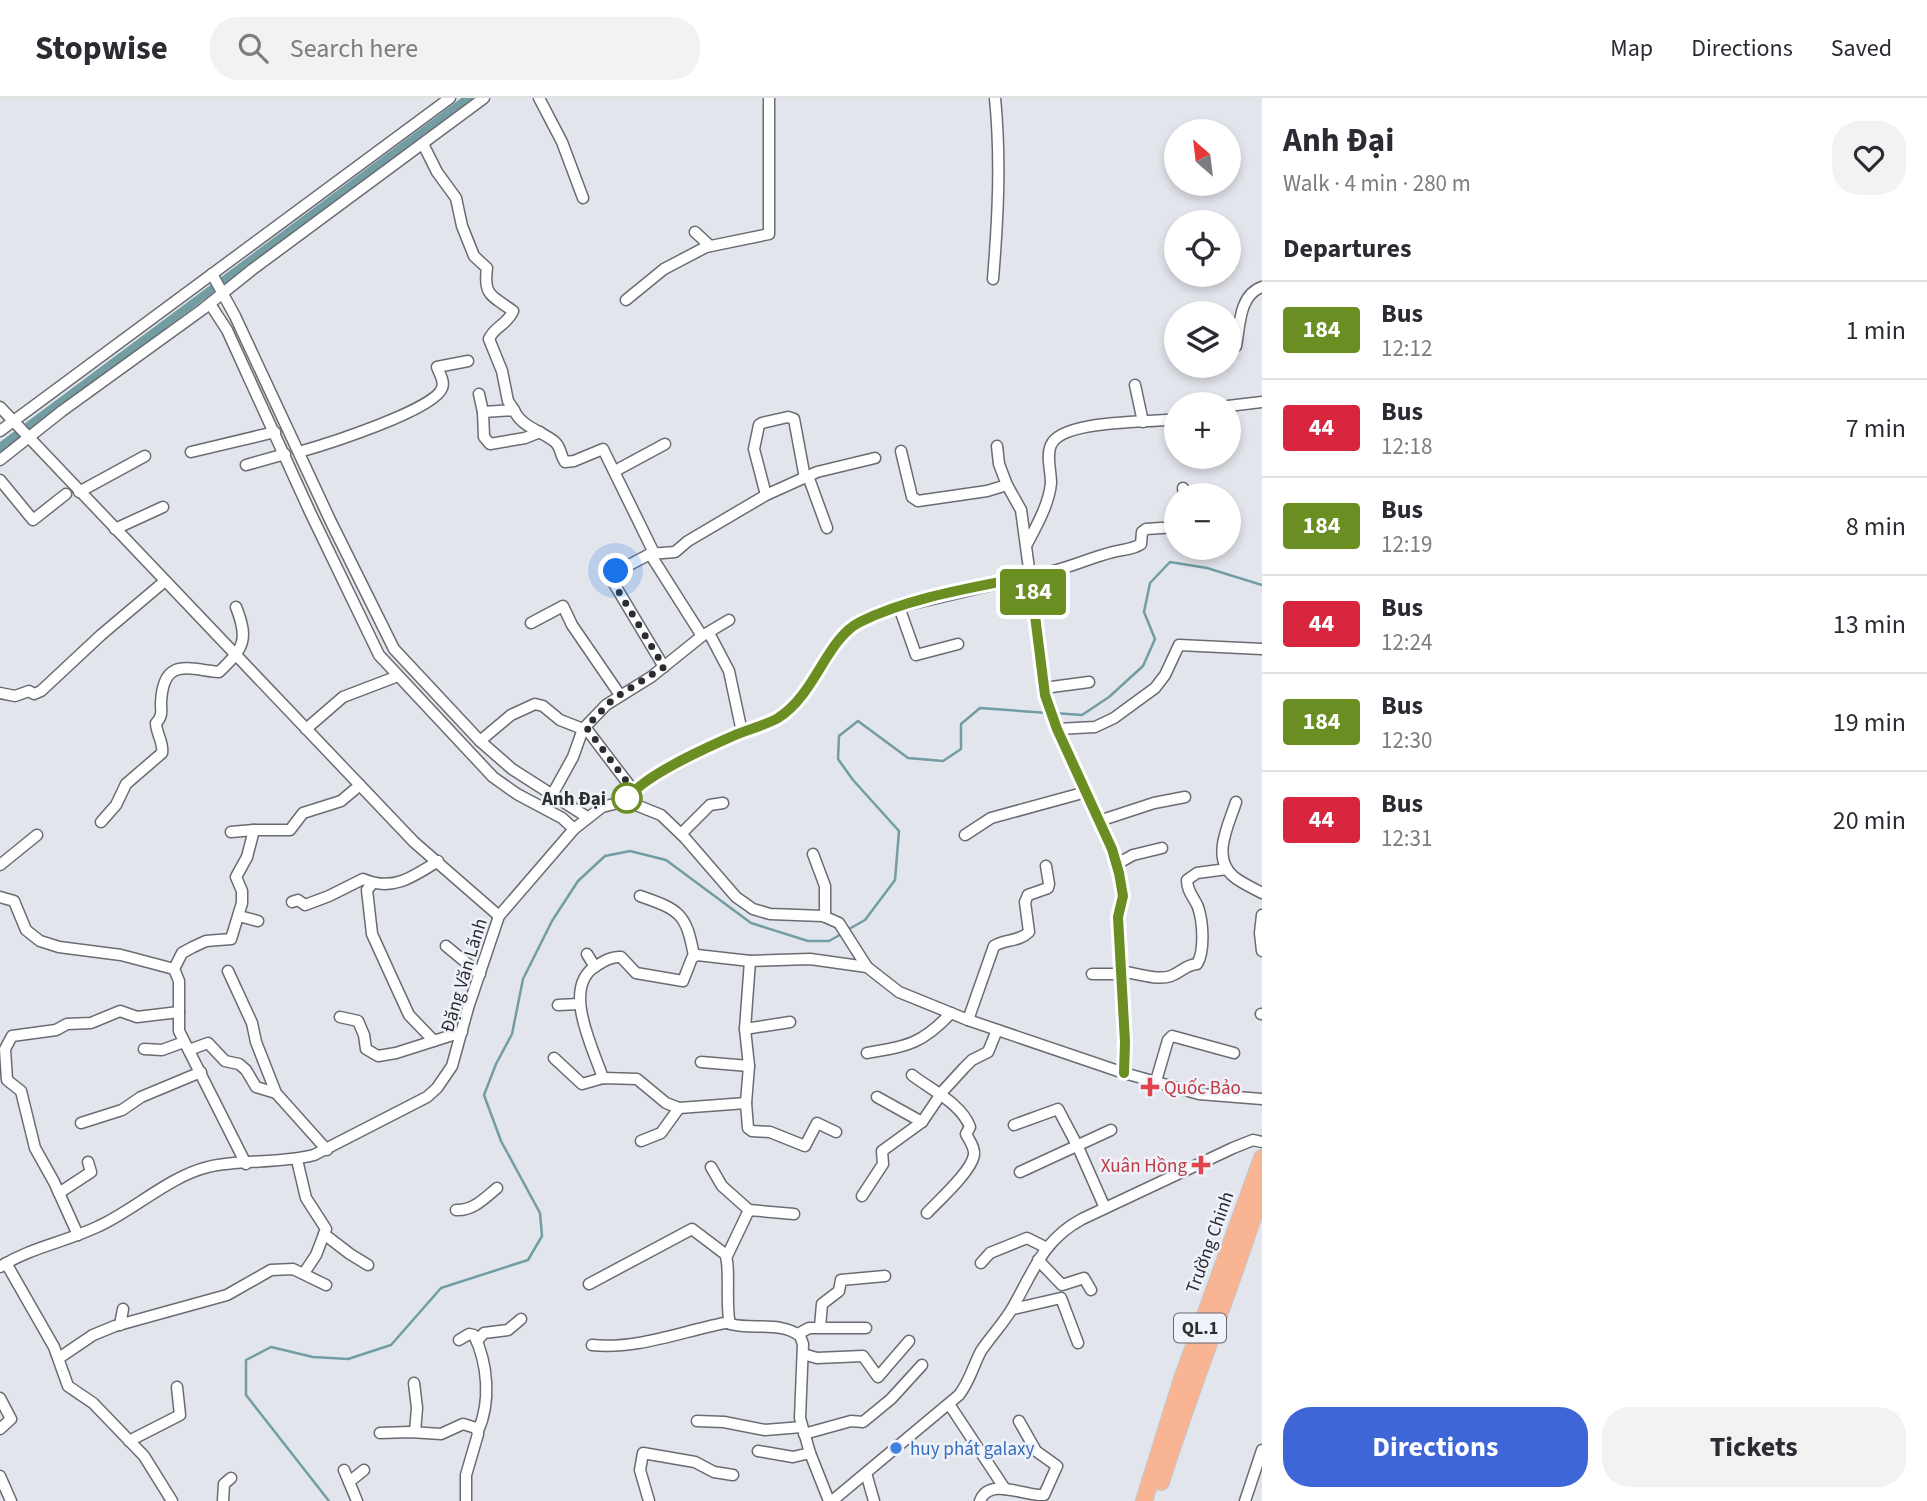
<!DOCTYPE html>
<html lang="en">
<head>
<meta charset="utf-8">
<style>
  :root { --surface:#fff; --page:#f2f2f3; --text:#2b2b33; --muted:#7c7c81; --line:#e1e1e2; --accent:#3e66d7 }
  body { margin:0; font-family:"Source Sans 3",sans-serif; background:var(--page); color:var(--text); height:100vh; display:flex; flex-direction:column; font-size:26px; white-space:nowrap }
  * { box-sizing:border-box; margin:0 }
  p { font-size:23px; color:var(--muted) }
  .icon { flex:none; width:38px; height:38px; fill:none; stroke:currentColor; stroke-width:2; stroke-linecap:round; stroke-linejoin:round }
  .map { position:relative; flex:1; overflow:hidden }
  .side { display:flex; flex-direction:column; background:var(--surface); width:665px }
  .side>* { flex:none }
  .badge { padding:0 14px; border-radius:5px; font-size:24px; line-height:46px }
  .needle { width:46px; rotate:332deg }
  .controls { position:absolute; left:1164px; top:21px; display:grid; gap:14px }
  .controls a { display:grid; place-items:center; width:77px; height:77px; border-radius:50%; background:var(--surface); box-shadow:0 4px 10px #0003; font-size:35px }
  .you { position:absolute; width:35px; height:35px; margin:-18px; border:5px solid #fff; border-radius:50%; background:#1a73e8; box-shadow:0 0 0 10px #1a73e833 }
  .map>.badge { position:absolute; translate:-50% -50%; box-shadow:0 0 0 4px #fff }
  h2 { padding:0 21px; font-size:26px; line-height:63px }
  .round { display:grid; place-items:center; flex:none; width:74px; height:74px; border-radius:28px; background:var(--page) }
  .overview { display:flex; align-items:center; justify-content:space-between; height:119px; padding:0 21px }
  h1 { font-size:33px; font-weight:700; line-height:52px }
  .action { display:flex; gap:14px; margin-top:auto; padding:14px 21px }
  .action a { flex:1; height:80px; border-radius:28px; background:var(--accent); color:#fff; font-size:28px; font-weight:700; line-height:80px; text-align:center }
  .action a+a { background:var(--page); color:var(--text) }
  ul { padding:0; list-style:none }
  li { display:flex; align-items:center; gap:21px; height:98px; padding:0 21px; border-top:2px solid var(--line) }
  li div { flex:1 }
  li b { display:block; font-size:26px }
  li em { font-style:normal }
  li .badge { min-width:77px; font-weight:700; text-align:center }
  header { display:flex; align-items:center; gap:42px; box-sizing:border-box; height:98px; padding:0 35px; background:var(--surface); border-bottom:2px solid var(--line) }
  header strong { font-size:33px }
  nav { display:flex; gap:38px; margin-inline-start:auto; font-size:24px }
  .search { width:490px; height:63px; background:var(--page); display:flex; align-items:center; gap:18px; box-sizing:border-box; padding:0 24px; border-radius:28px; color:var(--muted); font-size:26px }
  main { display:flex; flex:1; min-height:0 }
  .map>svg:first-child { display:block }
</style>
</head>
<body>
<header>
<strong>Stopwise</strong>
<div class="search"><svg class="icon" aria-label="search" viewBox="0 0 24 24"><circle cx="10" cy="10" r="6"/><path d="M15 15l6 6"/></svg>Search here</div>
<nav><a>Map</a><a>Directions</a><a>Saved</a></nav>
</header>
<main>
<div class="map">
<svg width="1262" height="1403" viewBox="0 0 1262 1403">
  <rect width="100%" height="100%" fill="#e3e5ec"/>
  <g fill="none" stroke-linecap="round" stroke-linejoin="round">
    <g stroke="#719da3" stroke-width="2.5">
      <path d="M1054,615L1082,617L1109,599L1143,568L1155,541L1144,514L1150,485L1170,464L1207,470L1262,487"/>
      <path d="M849,831L865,822L895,782L899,733L853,682L838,661L839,638L858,623L908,660L943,663L961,651V626L980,610L1048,615"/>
      <path d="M329,1403L246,1297V1262L271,1249L313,1259L348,1261L391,1247L441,1190L528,1162L542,1138L540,1115L501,1043L484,997L496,966L512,936L523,881L552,823L578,783L605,758L630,753L666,762L751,825L808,843H829L843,835"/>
    </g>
    <path stroke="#719da3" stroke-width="8" d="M0,349L468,0"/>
    <defs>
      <g id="minor">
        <path d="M539,0L562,44L583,100"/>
        <path d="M423,46L437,74L456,100L462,128L474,158L487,170C483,199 493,198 513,213C508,226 494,229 489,241L502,273L508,303L514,312"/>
        <path d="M695,134L710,148"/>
        <path d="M212,176L235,218L331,424L394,551L480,643L512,671L587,719"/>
        <path d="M993,181C998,120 1001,61 995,0"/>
        <path d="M626,202L664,171L706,149L769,136V0"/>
        <path d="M210,206L227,232L310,414L379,557L493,679L517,696L562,720L574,731"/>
        <path d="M1236,248C1240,227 1239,197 1262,189"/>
        <path d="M1135,287L1143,324"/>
        <path d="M479,296L483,314L484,339L490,346L525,340L540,334"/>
        <path d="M1228,308L1262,304"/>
        <path d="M0,309L414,744L499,818"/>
        <path d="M483,314L514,312C521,329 542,333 555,344C561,349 560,357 565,364L574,363L603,351L654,455"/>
        <path d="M0,333L450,0"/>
        <path d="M997,348L999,366L1007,387L1021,412L1030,478C1061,474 1085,461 1113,454C1123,451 1132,452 1141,446L1142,434L1146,431L1176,429"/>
        <path d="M901,353L912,399L918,403L987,393L1007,387"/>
        <path d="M191,354L275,334"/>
        <path d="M299,354C324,347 435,312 442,290C445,283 439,275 437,269L468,263"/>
        <path d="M0,362L62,313L203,211L253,171L484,0"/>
        <path d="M246,367L285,356"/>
        <path d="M615,373L665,346"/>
        <path d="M808,378L827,430"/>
        <path d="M0,382L33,422L66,396"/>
        <path d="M1183,390L1184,397"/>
        <path d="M79,394L145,358"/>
        <path d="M766,397L754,351L759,327L762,325L788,319L794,321L805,380"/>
        <path d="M115,431L163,409"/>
        <path d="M1027,446C1037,427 1049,406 1051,385C1051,373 1046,358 1051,347C1062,321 1151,325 1176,321"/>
        <path d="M650,456L702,538"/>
        <path d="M899,509L916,557L958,546"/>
        <path d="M531,525L563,508L572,527L620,597"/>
        <path d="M709,535L729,573L742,634"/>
        <path d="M664,569L613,484L612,476L650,456L675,454L688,443L766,397L817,374L875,360"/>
        <path d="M1044,590L1089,584"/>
        <path d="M0,595L15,598L29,593L34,596L41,593L101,537L165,483"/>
        <path d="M585,629L633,692"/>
        <path d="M306,631L343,599L398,578"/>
        <path d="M1057,631L1095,629L1114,620L1155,590L1165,577L1179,547L1262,551"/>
        <path d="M480,643L511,617L535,606L543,608L560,622L583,631"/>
        <path d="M552,697L573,659L583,631L606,607L651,579L702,538L729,522"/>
        <path d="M626,703L633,692L652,679L732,638L771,623L786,615L806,594L840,541L856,526L899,509L1030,478L1045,597L1057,631L1112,751L1119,774L1123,798L1118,819L1125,944L1124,975"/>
        <path d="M1236,704C1229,726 1211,759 1233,778C1241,785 1253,790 1262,795"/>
        <path d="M1099,723L1154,705L1185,699"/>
        <path d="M101,724L116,707L126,686L162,655C164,645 156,635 156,625C163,618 161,613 161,605C163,559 187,571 219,574C244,550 249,542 236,509"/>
        <path d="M231,734L254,732"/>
        <path d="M681,736L710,707L723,705"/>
        <path d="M965,737L991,720L1086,694"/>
        <path d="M813,756L825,788V819"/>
        <path d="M1117,766L1133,757L1162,750"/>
        <path d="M0,767L37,737"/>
        <path d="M372,786L367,792L372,836L392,880L409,917L434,943"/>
        <path d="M640,798C680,812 686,815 694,858"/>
        <path d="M0,799L14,803L26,832L40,843L59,849L121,857L174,871"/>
        <path d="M292,804L298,802L305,807L329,798L363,781C392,794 413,779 438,763"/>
        <path d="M1262,817L1260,835L1262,853"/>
        <path d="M239,818L258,823"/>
        <path d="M446,848L480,876"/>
        <path d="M587,856L595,869"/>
        <path d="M750,863L745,931L749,968L746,1005L748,1030L752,1033L770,1034L805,1048L817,1025L836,1034"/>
        <path d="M228,873L252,925L256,944L276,995L327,1052"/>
        <path d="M1120,873C1135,875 1157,883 1171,878C1182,874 1185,867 1197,866C1205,853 1203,824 1198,809C1194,799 1187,794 1187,782L1197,775L1227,771"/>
        <path d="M1092,876H1120"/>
        <path d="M558,907L579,906"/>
        <path d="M1261,916H1262"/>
        <path d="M340,919L358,923L364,937L366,951L378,958L396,955L462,934"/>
        <path d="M968,922L994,848C1005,841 1019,844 1029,834L1025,804L1028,797L1048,790L1049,786L1046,768"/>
        <path d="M745,931L790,924"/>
        <path d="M144,951L162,952L184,944"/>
        <path d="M189,952L208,945L225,963L239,966L246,972L256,989L276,995"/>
        <path d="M867,955C908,948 922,946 951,915"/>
        <path d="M554,960L582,986L603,980L637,981L666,1005L679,1010L746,1005"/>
        <path d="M701,964L749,968"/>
        <path d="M912,977C931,992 961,1005 970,1029L966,1036C969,1042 975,1049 974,1057C971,1074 939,1102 927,1115"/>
        <path d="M603,980C593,950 561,889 596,868C604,863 612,858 621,859L636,875L683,883L692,860L697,857L750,863L810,861L867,869"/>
        <path d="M1156,983L1168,942L1172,938L1234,955"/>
        <path d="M877,999L922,1024"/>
        <path d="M81,1025L122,1012L141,999L201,974"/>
        <path d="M1014,1027L1058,1011L1078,1049L1105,1110"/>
        <path d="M641,1043L661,1035L679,1010"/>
        <path d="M297,1062L306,1100L326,1131L316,1157L304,1175"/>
        <path d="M246,1066L179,933V883L174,871L182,855L193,849L206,843L231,841L242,805V793L236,779L247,759L254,732H290L303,715L341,703L360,687"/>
        <path d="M711,1069L722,1088L749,1112"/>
        <path d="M1020,1074L1111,1032"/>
        <path d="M59,1095L91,1074L88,1064"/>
        <path d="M862,1098L883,1066L882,1053L922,1024L943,993L964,970L972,962L988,954L997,932"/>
        <path d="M456,1112C473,1113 485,1100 497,1090"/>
        <path d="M324,1136L350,1156L368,1167"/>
        <path d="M78,1137L54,1084L35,1050L21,993L7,982L5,951L12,938L56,932L67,926L91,925L120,913L137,919L179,914"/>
        <path d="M727,1158L749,1112L794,1116"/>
        <path d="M1038,1162L1062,1187L1084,1180L1091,1192"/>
        <path d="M6,1165L54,1249L68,1288L93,1305L144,1358L172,1403"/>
        <path d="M981,1165L990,1155L1027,1140L1047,1150"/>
        <path d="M0,1169C31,1149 66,1144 99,1128C134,1112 170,1078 208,1069C242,1061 279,1066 314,1057L427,999L437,990L452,968L468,910L499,818L574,731L602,709L626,703L661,717L685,740L736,799L753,811L770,816L823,818L839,825L867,869L899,894L968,922L1124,975L1199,996L1262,1001"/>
        <path d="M589,1186L692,1131L725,1156C731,1168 725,1208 730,1226C752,1232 781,1223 800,1238L803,1246L800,1320L810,1355L829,1403"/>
        <path d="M1013,1211L1061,1200L1078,1245"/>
        <path d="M120,1227L123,1211"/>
        <path d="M820,1229L822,1206L839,1193L841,1182L885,1178"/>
        <path d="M798,1236L809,1230H866"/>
        <path d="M459,1242L469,1236L474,1237C488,1266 491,1304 478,1333"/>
        <path d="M477,1243L484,1235L508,1232L521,1221"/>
        <path d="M592,1247C638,1252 685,1232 730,1224"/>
        <path d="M803,1256L817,1260L863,1258L878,1279L909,1243"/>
        <path d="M59,1260L93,1237L115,1228L227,1197L271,1172L293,1171L326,1187"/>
        <path d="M414,1285L417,1310L415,1334"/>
        <path d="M0,1300L11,1321L0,1331"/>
        <path d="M949,1306L1005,1391"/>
        <path d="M697,1323L724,1324L765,1332L802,1329"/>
        <path d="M380,1335L410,1334L441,1336L463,1326L476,1330L478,1336L466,1377V1403"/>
        <path d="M804,1336L851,1323L863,1324L891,1301L922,1267"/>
        <path d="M129,1343L180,1317L177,1289"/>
        <path d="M758,1353L793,1359L810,1355"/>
        <path d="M344,1372L357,1403"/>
        <path d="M866,1375L874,1403"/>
        <path d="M0,1378L11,1403"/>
        <path d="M349,1384L364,1372"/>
        <path d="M223,1403L224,1386L231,1380"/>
        <path d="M649,1403L640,1372L643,1355L695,1364L714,1374L733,1377"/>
        <path d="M832,1403L959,1297C970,1283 973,1268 981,1253C991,1238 1004,1225 1013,1209C1034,1172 1043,1142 1082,1121L1233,1050L1253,1042L1262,1044"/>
        <path d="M980,1403C989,1378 1026,1399 1044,1397L1057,1368L1036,1353L1019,1323"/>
        <path d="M1245,1403L1262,1352"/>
      </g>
      <g id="highway">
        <path d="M1161,1384C1192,1286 1231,1190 1262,1092"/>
        <path d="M1144,1403L1182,1281L1262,1060"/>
      </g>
    </defs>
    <use href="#minor" stroke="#6a6c72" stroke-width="13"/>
    <use href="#highway" stroke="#c4c4c5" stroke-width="18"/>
    <use href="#minor" stroke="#fff" stroke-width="10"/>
    <use href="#highway" stroke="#f9b494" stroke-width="16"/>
  </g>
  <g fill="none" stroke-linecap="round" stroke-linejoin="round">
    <defs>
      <path id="line" d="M626,704C637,680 708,649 733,638C748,631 764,628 778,620C816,596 826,541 860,524C910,499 976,489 1030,478L1045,597L1057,631L1112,751L1119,775L1123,798L1118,819L1125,944L1124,975"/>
    </defs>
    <use href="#line" stroke="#fff" stroke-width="16"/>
    <use href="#line" stroke="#6b8e23" stroke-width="10"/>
    <path stroke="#2c2d30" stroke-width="7" stroke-dasharray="0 12.6" d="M616,473L612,476L613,484L664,569L613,601L586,629L633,692L626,704L627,700"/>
  </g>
  <circle fill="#fff" stroke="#6b8e23" stroke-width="3.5" cx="627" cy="700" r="14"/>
  <g fill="#e0444e" stroke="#f0f2fa" stroke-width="2.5">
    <path d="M1146.5 978.5h7v7h7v7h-7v7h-7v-7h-7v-7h7z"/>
    <path d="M1197.5 1056.5h7v7h7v7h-7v7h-7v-7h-7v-7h7z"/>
  </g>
  <circle fill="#3f7fe0" stroke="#f0f2fa" stroke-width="2.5" cx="896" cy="1350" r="7"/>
  <g text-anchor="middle" stroke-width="5" stroke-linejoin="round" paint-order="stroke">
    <rect fill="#f0f2fa" stroke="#67686d" stroke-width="2" x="1174" y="1215.5" width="52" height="29" rx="5"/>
    <g font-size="18" font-weight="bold" fill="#2c2d30">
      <text x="1200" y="1236">QL.1</text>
    </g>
    <g font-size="19" font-weight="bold" fill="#2c2d30" stroke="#f0f2fa" text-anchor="end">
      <text x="606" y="707">Anh Đại</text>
    </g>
    <g font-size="19" fill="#2c2d30" stroke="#f0f2fa">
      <text transform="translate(463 877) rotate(-73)" y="7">Đặng Văn Lãnh</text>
      <text transform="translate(1209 1144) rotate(-70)" y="7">Trường Chinh</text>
    </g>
    <g font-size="19" fill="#be3a42" stroke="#f0f2fa" text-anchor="start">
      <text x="1164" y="996">Quốc Bảo</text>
      <text x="1187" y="1074" text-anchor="end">Xuân Hồng</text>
    </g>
    <g font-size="19" fill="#366cbe" stroke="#f0f2fa" text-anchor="start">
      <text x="910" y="1357">huy phát galaxy</text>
    </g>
  </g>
</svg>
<div class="controls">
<a><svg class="needle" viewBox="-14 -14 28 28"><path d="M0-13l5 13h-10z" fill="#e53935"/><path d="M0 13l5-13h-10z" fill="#7c7c81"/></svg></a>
<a><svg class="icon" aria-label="locate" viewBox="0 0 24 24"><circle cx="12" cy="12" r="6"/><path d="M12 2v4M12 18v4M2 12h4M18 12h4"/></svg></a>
<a><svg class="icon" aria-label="layers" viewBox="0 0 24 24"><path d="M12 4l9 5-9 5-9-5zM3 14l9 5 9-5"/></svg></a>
<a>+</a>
<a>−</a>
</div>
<div class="you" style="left:616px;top:473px"></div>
<b class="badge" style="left:1033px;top:494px;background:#6b8e23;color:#fff">184</b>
</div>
<section class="side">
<div class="overview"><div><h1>Anh Đại</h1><p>Walk · 4 min · 280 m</p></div><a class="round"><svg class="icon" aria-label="heart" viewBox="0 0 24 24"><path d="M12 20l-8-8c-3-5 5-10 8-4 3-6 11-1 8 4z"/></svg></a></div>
<h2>Departures</h2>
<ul>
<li><span class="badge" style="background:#6b8e23;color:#fff">184</span><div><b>Bus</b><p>12:12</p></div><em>1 min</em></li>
<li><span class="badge" style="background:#d7263d;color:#fff">44</span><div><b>Bus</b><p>12:18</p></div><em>7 min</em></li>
<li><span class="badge" style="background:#6b8e23;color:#fff">184</span><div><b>Bus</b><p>12:19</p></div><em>8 min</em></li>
<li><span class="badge" style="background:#d7263d;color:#fff">44</span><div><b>Bus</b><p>12:24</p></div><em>13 min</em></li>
<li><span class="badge" style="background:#6b8e23;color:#fff">184</span><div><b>Bus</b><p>12:30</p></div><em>19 min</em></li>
<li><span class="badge" style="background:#d7263d;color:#fff">44</span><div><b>Bus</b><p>12:31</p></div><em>20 min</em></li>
</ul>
<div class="action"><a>Directions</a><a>Tickets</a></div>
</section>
</main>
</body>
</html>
